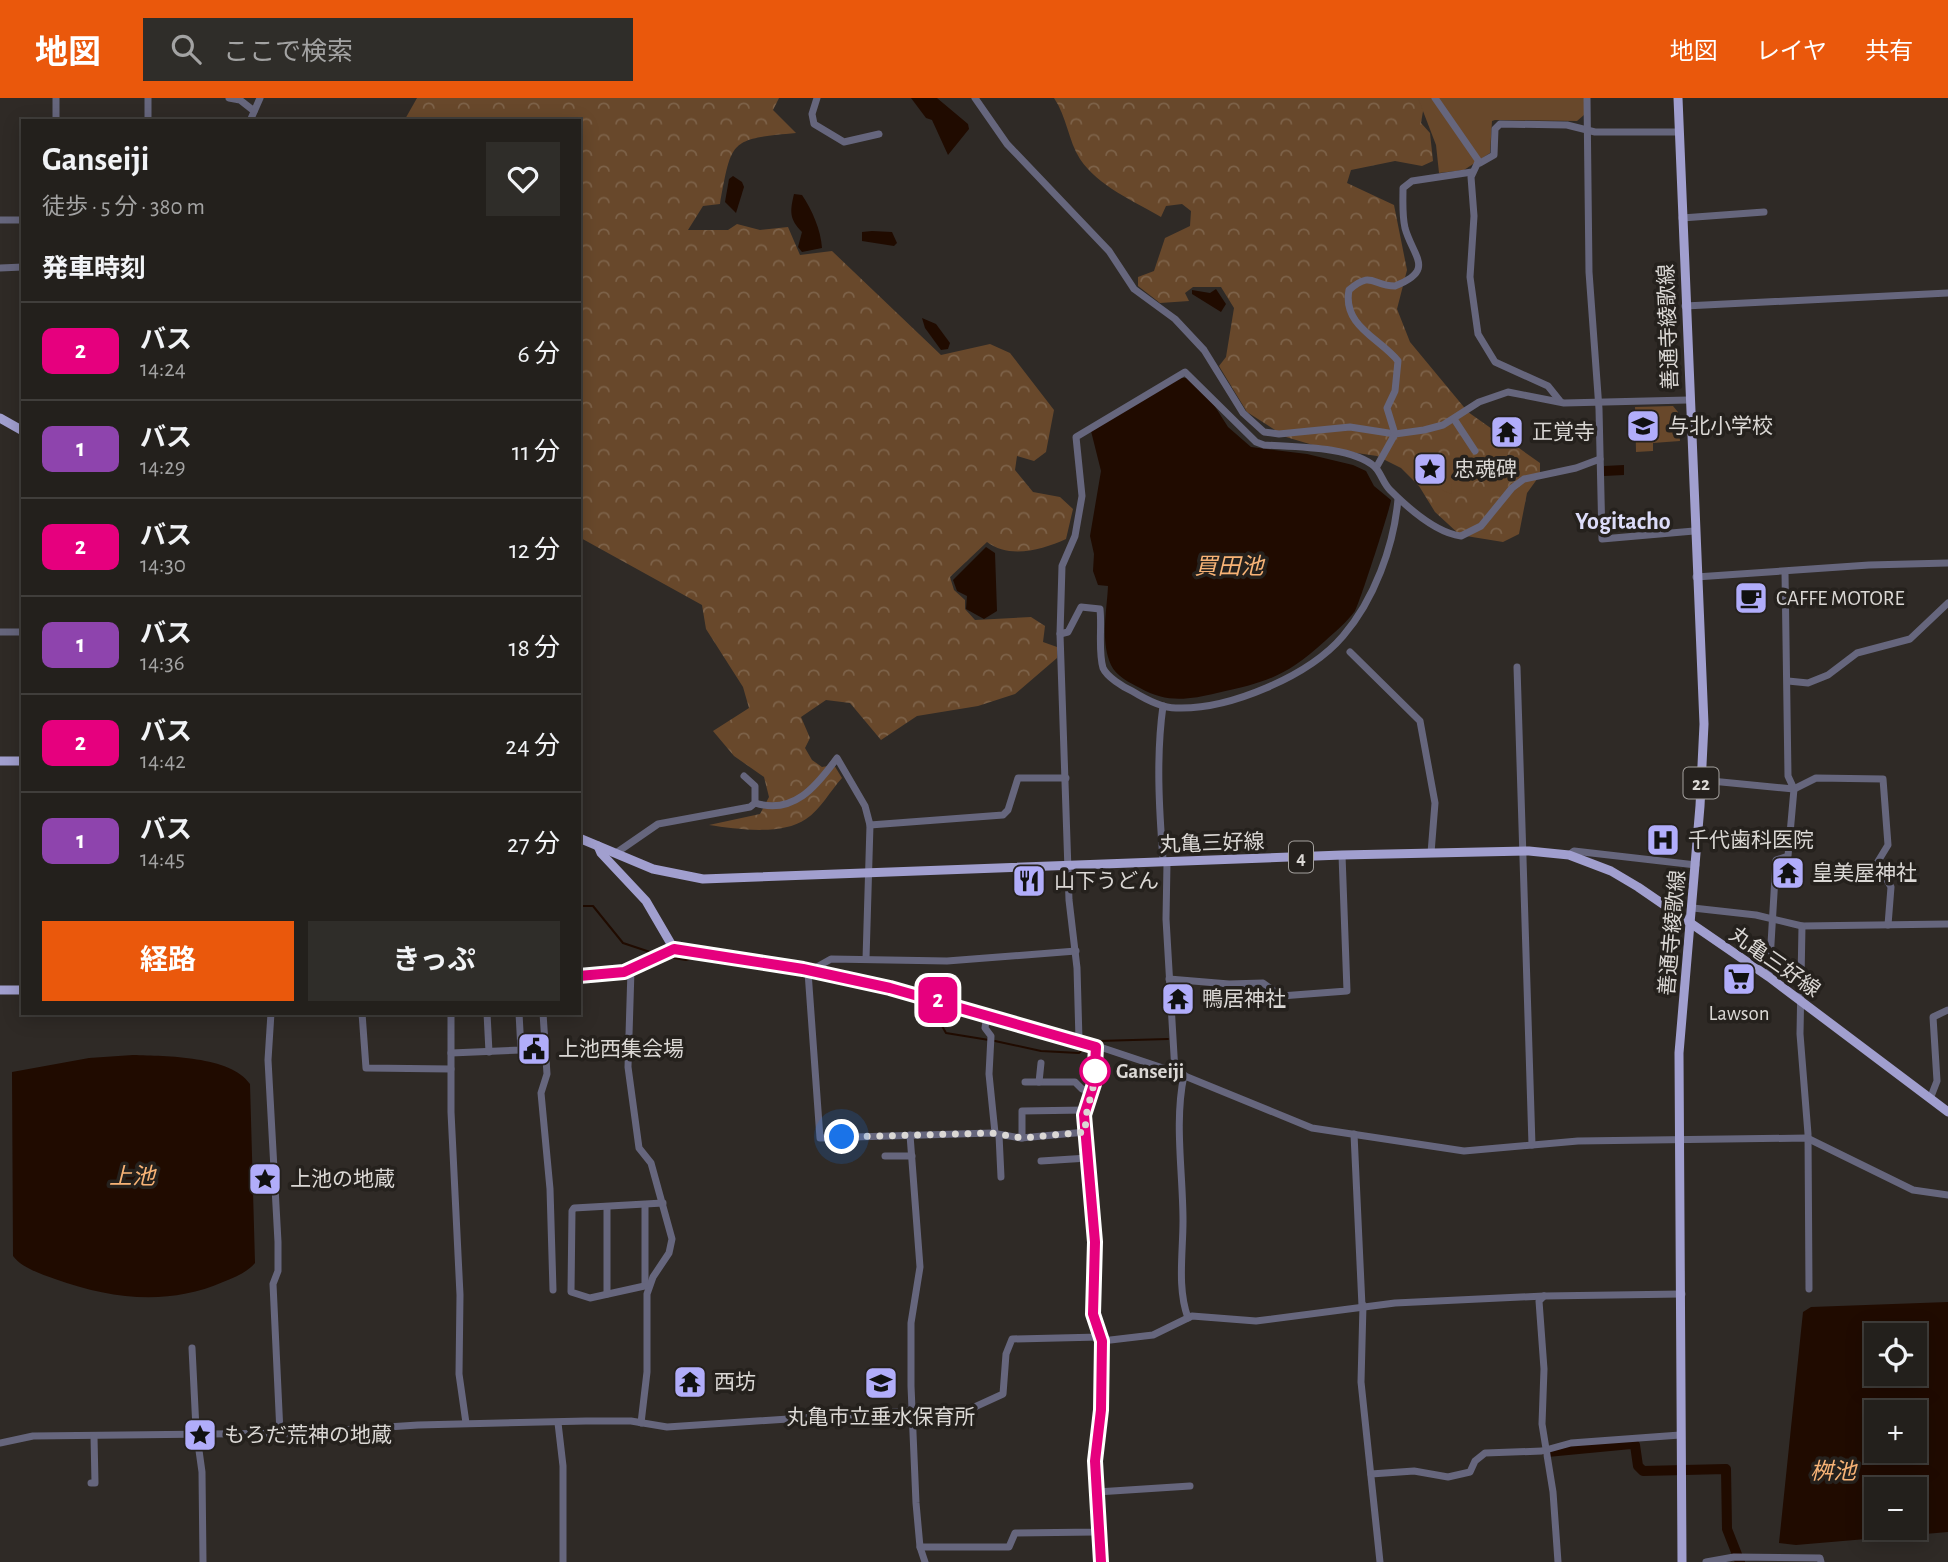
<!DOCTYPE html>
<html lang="ja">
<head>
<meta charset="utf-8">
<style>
  :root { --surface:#23201c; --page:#2f2d29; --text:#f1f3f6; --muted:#a3a3a3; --line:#403e3b; --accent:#ea580c }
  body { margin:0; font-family:"Alegreya Sans","Noto Sans JP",sans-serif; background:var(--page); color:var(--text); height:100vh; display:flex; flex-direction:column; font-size:26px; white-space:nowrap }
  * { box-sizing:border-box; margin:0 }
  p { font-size:23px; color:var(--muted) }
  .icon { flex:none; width:38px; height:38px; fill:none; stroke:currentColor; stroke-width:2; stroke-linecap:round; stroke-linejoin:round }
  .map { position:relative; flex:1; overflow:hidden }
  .side { position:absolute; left:21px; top:21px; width:560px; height:896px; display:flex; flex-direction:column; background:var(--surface); border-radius:0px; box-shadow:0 4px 18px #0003,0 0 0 2px var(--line) }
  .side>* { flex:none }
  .badge { padding:0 14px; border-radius:10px; font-size:24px; line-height:46px }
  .fabs { position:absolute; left:1864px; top:1225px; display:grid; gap:14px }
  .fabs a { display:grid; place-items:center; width:63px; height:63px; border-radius:0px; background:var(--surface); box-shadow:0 4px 18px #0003,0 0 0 2px var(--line); font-size:35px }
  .you { position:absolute; width:35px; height:35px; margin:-18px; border:5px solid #fff; border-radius:50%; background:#1a73e8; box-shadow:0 0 0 10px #1a73e833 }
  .map>.badge { position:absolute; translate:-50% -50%; box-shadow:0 0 0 4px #fff }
  h2 { padding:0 21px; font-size:26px; line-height:63px }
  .round { display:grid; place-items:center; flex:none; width:74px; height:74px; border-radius:0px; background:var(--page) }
  .head { display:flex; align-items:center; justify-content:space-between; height:119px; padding:0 21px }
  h1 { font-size:33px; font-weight:700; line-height:52px }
  .button { display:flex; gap:14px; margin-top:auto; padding:14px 21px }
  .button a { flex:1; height:80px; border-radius:0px; background:var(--accent); color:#fff; font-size:28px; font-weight:700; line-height:80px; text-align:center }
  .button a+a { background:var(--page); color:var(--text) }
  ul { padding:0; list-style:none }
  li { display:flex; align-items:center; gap:21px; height:98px; padding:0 21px; border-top:2px solid var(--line) }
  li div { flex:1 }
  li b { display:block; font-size:26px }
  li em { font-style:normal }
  li .badge { min-width:77px; font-weight:700; text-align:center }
  header { display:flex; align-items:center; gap:42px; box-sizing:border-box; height:98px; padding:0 35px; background:var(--accent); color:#fff }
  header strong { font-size:33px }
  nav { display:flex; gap:38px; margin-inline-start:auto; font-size:24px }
  .search { width:490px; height:63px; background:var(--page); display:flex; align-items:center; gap:18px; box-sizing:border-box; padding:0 24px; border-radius:0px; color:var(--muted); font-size:26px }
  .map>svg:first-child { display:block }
</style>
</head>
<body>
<header>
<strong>地図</strong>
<div class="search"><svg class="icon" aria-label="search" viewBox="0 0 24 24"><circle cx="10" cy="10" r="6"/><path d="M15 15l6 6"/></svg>ここで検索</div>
<nav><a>地図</a><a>レイヤ</a><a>共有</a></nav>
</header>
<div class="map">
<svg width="1948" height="1464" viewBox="0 0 1948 1464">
  <defs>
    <pattern id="forest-crowns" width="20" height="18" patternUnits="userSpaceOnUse" patternTransform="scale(1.75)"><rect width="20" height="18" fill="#68482b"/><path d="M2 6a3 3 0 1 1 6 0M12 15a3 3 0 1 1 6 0" fill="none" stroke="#7d6249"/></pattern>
  </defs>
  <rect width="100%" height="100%" fill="#2f2a26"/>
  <g fill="url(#forest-crowns)">
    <path d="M417,0H779L773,12L796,35C729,41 732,42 720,106L703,108L688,132H728L737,126L760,132L788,129L800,157L832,153L941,257L990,246L1010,255L1054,312L1046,354L1034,363L1017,358L1015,372L1033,394L1060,399L1073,411L1066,441C1042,452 1009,461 987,444L950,479L954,492L965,502V511L975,522L1031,519L1045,528L1043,544L1057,549V560L1015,596L978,608L917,618L881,642L850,605L826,602L801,619L810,640L805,650L812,662L822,669L834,667L842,680C831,692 820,712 806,721C781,738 737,731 709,727L760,716L769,699L764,679L734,658L713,633L749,610L743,589L706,531L702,507L579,439V23H404Z"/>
    <path d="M1054,0H1421L1424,7L1421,25L1430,35L1433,63L1422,68L1395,63L1351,72L1347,85L1394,107L1407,172L1397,211L1410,244L1468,314L1540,365V377L1527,395L1519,436L1503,444L1460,437L1435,414L1419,388L1401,370L1377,358L1323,350L1286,339L1247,314L1219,268L1226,259L1234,210L1221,189H1193L1185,195L1189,203L1160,205L1138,188V179L1154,173L1165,140L1190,128L1191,113L1182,106L1166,108L1161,119C1134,103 1098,88 1080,61C1068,42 1067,19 1054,0Z"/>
  </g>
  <g fill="#68482b">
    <path d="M1418,0H1584V17L1577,23L1495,22L1492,23L1490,55L1464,72L1439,75L1436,47Z"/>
    <path d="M1673,308L1678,314L1680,343L1653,345V353L1636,354L1635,309Z"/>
    <path d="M1430,359L1443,363L1450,369L1452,396C1436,392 1422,376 1430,359Z"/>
  </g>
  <g fill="#200b00" fill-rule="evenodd">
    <path d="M911,0H937L968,26L969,31L948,57L932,22L926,20Z"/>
    <path d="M733,78L742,84L744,89L736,115L725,104L729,81Z"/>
    <path d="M794,96L802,97C812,112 821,132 822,150L802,154L798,149L802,134C789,121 790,113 794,96Z"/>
    <path d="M872,133L892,134L897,145L894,148L862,143V134Z"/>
    <path d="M1216,191L1226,206L1221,214L1192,196V192L1210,195Z"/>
    <path d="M922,220L936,226L950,245L948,251L941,252L925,230Z"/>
    <path d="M1179,280H1189L1214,307L1228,329L1251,349L1307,356L1353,367L1366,373L1374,388L1391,402C1391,408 1359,507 1355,513C1347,524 1335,534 1325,543C1285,579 1267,584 1217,595C1188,602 1166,605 1140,590C1130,585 1116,578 1111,567C1100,543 1107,512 1108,488L1098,487L1093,473L1094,456L1090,438L1101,373L1091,333Z"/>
    <path d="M1624,367V377L1604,378V368Z"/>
    <path d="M986,449L995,455L997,513L984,521L966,511L967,498L957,493L953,482Z"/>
    <path d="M133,957C166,958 231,958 250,986L255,1165C246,1175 236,1179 223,1184C168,1208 111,1201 55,1181C41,1176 22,1170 13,1158L12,974L89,960Z"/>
    <path d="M1948,1204V1434L1796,1447L1779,1445L1803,1214L1811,1209ZM1876,1237H1914V1276H1876ZM1876,1314H1914V1353H1876ZM1876,1391H1914V1430H1876Z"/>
  </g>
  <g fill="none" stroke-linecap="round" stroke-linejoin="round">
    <g stroke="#200b00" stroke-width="2">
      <path d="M579,808H593L623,845L656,856"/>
      <path d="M668,859L686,862L700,858"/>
      <path d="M928,903L946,935L989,942"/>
      <path d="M995,943L1041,953L1079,955L1087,948"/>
      <path d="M1098,943L1168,941"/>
    </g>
    <path stroke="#200b00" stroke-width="10" d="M1547,1354L1631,1346L1635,1347L1638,1368L1643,1373L1726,1371L1727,1431L1740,1464"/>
    <g stroke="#66667d" stroke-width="7">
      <path d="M56,0V23"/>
      <path d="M148,0V23"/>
      <path d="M229,0L240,2L254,13"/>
      <path d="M817,0L812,16L814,26L844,44L879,36"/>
      <path d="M975,0L1007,46L1109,153L1134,191L1175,221L1204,252L1243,315L1264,334L1279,336L1350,329L1395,336L1424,332L1443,327L1479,304L1508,294L1564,305L1688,302"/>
      <path d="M1435,0L1480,65L1494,57L1495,31L1500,26L1567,27L1595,34H1679"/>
      <path d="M1587,0L1589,174L1599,311L1602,441L1694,433"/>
      <path d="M250,23L260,0"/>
      <path d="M1478,64L1471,79L1474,118L1470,179L1478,236L1495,264L1548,288L1560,303"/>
      <path d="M1682,120L1764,114"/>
      <path d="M0,122H23"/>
      <path d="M0,170L23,169"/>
      <path d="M1685,208L1948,195"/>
      <path d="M1454,321L1475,353"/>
      <path d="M1376,370L1395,336L1387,310L1395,293L1398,263C1381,241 1342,228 1349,192C1372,172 1372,188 1395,188C1436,172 1413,159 1405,130C1402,117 1403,104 1403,90L1412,83L1472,74"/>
      <path d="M1696,479L1869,467L1948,465"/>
      <path d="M0,534H23"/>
      <path d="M1060,536L1068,534L1081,509L1100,511C1102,529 1098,553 1103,570C1107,579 1123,589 1132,593C1145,601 1161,610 1176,610C1229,612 1309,578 1343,538C1374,502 1394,448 1398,401"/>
      <path d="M1350,554L1420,623L1435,705L1431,755"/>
      <path d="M1517,569L1532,1047"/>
      <path d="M1788,583L1808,585L1828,577L1857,555L1910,541L1948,505"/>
      <path d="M1163,608C1156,658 1159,710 1163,761L1167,765L1166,821L1175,974"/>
      <path d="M1701,682L1794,691L1816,680L1883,681L1888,747L1877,765L1891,789L1888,827"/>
      <path d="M755,705C793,717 816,689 837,660L865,708L870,727L866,861"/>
      <path d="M870,727L1003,717L1008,712L1018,680H1066"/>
      <path d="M616,755L658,726L750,709L755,705V688L744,678"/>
      <path d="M1569,757L1574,753L1696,767"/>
      <path d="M1693,810L1756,817L1802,828L1948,826"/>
      <path d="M1802,828L1800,936L1808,1036L1809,1191"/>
      <path d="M674,851L811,872L929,900L1079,942L1175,974L1312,1030L1464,1053L1578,1043L1807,1040L1913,1092L1948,1097"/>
      <path d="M1076,853L947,863L831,861L808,874L820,1040L992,1035L1021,1040L1086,1034"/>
      <path d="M631,872L628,969L639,1050L651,1065L672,1141L669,1155L653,1179L647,1196V1274L641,1325"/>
      <path d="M1769,879L1776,762L1788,758L1794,691L1788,678L1785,474"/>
      <path d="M1169,881L1229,886L1263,885L1281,898L1347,893L1342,757"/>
      <path d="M271,915L268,962L278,1144V1173L273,1186L280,1335"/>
      <path d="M362,915L366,970L451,971"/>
      <path d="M451,915V1014L460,1197L459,1276L466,1325"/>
      <path d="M487,915L489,954"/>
      <path d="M543,915L547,976L541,995L550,1091L553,1192"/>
      <path d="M987,916L985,930L991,938L989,976L995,1035"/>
      <path d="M1079,942L1077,870L1069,802L1060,536L1062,468L1075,438L1082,398L1076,339L1185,274L1256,344L1264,347C1293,349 1352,348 1375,369C1381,375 1383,385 1390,392C1407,409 1436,435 1461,438L1481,428L1512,390L1524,381L1576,370L1600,361"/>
      <path d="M1096,949L1094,986L1084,1017L1095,1144L1093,1216L1102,1243L1101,1312L1095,1363L1101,1464"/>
      <path d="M451,955L521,952L519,915"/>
      <path d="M1184,977C1174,1025 1183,1074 1183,1123C1183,1155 1177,1190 1188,1220"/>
      <path d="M1025,984H1075L1082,991L1092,993"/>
      <path d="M1039,984L1041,965"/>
      <path d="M1930,1001L1937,983L1933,919L1948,912"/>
      <path d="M1354,1036L1362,1208"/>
      <path d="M910,1037L920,1169L911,1225V1288L916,1405L920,1449L925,1464"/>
      <path d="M999,1037L1001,1079"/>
      <path d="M1022,1040V1013L1085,1012"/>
      <path d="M885,1058H912"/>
      <path d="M1041,1063L1088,1060"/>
      <path d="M607,1111V1196"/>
      <path d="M645,1186V1108"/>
      <path d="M649,1187L590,1200L571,1194L572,1113L574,1110L663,1105"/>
      <path d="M1544,1198L1539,1203L1544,1271L1542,1326L1553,1394L1558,1464"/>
      <path d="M1363,1207L1361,1284L1380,1464"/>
      <path d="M1102,1243L1153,1237L1192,1218L1256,1223L1395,1205L1544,1198L1682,1196"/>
      <path d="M192,1250L196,1331L202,1374L203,1464"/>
      <path d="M558,1325L563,1368V1464"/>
      <path d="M0,1345L33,1338L296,1335L418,1327L586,1323H631L667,1329L923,1312H968L1003,1296L1006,1256L1012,1241L1100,1239"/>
      <path d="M1371,1376L1414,1373L1448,1379L1470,1374L1475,1363L1485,1355L1542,1353L1571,1345L1680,1337"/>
      <path d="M91,1385H95L94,1338"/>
      <path d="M1097,1394L1190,1388"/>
      <path d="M920,1449H1009L1015,1435L1096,1434L1099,1431"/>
      <path d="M1706,1464L1734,1459L1820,1460L1821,1464"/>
    </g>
    <g stroke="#a19fcf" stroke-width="9">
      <path d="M1678,0L1704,626L1700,708L1679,955L1682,1464"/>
      <path d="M0,320L23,333"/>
      <path d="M0,663H23"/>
      <path d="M579,740L653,771L703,781L1342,757L1529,753L1569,757L1611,773L1638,789L1769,879L1948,1014"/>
      <path d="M579,878L623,874L674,851L646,803L601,755L598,748"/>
      <path d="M0,892H23"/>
    </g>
  </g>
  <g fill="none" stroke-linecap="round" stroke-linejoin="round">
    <defs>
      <path id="line" d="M579,878L624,874L674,851L803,871L890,890L1096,949L1094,986L1084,1017L1095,1144L1093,1216L1102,1243L1101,1312L1095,1363L1101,1464"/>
    </defs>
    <use href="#line" stroke="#fff" stroke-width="16"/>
    <use href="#line" stroke="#e6007e" stroke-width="10"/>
    <path stroke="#dbd8d5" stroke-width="7" stroke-dasharray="0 12.6" d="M842,1039L992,1035L1022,1040L1086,1034C1083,1012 1095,995 1095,973"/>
  </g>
  <defs>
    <symbol id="school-square" viewBox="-11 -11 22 22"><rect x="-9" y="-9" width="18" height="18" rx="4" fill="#b1adfa" stroke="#25211d"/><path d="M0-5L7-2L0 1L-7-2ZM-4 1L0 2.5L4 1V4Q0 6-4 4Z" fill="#111"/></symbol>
    <symbol id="temple-square" viewBox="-11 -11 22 22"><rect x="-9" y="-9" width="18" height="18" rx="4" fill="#b1adfa" stroke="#25211d"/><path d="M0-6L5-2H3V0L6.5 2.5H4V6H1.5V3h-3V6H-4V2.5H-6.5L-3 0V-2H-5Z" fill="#111"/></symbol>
    <symbol id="sight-square" viewBox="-11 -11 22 22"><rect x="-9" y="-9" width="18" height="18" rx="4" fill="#b1adfa" stroke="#25211d"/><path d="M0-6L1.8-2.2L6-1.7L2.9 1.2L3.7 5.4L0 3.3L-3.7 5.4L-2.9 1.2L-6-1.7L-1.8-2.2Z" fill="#111"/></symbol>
    <symbol id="cafe-square" viewBox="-11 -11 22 22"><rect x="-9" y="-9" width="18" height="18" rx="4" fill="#b1adfa" stroke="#25211d"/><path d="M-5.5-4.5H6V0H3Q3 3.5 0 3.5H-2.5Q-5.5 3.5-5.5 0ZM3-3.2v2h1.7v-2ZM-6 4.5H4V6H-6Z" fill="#111"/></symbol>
    <symbol id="hospital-square" viewBox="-11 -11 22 22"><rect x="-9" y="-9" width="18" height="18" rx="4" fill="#b1adfa" stroke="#25211d"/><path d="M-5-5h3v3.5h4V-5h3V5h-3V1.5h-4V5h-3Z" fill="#111"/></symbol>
    <symbol id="restaurant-square" viewBox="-11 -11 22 22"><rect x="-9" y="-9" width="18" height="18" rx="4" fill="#b1adfa" stroke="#25211d"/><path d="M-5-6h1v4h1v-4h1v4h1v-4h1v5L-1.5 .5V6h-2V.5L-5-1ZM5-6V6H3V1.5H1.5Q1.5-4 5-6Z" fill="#111"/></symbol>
    <symbol id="supermarket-square" viewBox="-11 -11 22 22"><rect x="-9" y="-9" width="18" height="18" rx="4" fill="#b1adfa" stroke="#25211d"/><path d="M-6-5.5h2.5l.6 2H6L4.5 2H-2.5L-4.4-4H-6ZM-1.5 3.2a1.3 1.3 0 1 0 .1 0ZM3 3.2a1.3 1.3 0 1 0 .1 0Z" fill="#111"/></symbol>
    <symbol id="civic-square" viewBox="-11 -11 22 22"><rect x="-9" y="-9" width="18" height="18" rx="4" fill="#b1adfa" stroke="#25211d"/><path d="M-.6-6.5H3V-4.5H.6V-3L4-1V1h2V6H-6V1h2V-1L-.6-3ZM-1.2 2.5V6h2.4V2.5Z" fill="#111"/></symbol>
  </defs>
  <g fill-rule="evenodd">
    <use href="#school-square" x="1624" y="309" width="38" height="38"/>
    <use href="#temple-square" x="1488" y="315" width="38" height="38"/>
    <use href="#sight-square" x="1411" y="352" width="38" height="38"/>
    <use href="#cafe-square" x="1732" y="481" width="38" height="38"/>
    <use href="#hospital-square" x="1644" y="723" width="38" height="38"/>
    <use href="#temple-square" x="1769" y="756" width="38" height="38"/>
    <use href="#restaurant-square" x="1010" y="764" width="38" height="38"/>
    <use href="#supermarket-square" x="1720" y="862" width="38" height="38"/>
    <use href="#temple-square" x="1159" y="882" width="38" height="38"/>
    <use href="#civic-square" x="515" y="932" width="38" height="38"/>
    <use href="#sight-square" x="246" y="1062" width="38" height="38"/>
    <use href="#temple-square" x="671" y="1265" width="38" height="38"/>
    <use href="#school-square" x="862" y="1266" width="38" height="38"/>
    <use href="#sight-square" x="181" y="1318" width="38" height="38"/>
  </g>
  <circle fill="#fff" stroke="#e6007e" stroke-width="3.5" cx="1095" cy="973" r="14"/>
  <g text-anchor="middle" stroke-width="7" stroke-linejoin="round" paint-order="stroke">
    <g fill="#25211d" stroke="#a4a19e" stroke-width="2">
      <rect x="1683.5" y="669.5" width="35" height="31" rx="5"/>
      <rect x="1289" y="743.5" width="24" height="31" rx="5"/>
    </g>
    <g font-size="19" font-weight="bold" fill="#dbd8d5">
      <text x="1701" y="692">22</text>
      <text x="1301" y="766">4</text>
    </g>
    <g font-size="21" fill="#dbd8d5" stroke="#25211d">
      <text transform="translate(1668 229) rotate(-92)" y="7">善通寺綾歌線</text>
      <text transform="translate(1212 745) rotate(-2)" y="7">丸亀三好線</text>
      <text transform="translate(1672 835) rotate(-85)" y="7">善通寺綾歌線</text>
      <text transform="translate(1775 864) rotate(35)" y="7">丸亀三好線</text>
    </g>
    <g font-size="21" fill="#dbd8d5" stroke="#25211d" text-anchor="start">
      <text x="1668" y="335">与北小学校</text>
      <text x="1532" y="341">正覚寺</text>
      <text x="1454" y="378">忠魂碑</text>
      <text x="1776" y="507">CAFFE MOTORE</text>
      <text x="1688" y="749">千代歯科医院</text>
      <text x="1812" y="782">皇美屋神社</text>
      <text x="1054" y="790">山下うどん</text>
      <text x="1202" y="908">鴨居神社</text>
      <text x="1739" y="922" text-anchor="middle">Lawson</text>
      <text x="558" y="958">上池西集会場</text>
      <text x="290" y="1088">上池の地蔵</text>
      <text x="714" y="1291">西坊</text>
      <text x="881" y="1326" text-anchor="middle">丸亀市立垂水保育所</text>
      <text x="224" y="1344">もろだ荒神の地蔵</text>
    </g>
    <g font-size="21" font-weight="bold" fill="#dbd8d5" stroke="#25211d" text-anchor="start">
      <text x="1116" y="980">Ganseiji</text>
    </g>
    <g font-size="23" font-style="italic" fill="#f7b376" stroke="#25211d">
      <text x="1229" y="476">買田池</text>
      <text x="132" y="1086">上池</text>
      <text x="1833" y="1381">桝池</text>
    </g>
    <g font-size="24" font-weight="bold" fill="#dcdcf9" stroke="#25211d">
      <text x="1623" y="431">Yogitacho</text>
    </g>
  </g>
</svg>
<div class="fabs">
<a><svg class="icon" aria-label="locate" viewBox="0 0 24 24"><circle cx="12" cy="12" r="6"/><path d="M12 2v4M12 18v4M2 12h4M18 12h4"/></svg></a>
<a>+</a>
<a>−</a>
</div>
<div class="you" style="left:842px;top:1039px"></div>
<b class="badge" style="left:938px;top:902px;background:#e6007e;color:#fff">2</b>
<section class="side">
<div class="head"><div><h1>Ganseiji</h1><p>徒歩 · 5 分 · 380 m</p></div><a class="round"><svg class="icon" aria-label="heart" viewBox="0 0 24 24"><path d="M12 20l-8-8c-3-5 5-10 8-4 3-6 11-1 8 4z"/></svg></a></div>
<h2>発車時刻</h2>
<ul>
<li><span class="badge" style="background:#e6007e;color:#fff">2</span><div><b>バス</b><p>14:24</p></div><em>6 分</em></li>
<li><span class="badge" style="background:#8e44ad;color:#fff">1</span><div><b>バス</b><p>14:29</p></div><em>11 分</em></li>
<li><span class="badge" style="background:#e6007e;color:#fff">2</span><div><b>バス</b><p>14:30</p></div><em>12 分</em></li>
<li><span class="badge" style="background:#8e44ad;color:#fff">1</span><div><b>バス</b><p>14:36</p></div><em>18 分</em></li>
<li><span class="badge" style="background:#e6007e;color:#fff">2</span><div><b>バス</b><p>14:42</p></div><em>24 分</em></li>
<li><span class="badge" style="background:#8e44ad;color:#fff">1</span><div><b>バス</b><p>14:45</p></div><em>27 分</em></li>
</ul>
<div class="button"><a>経路</a><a>きっぷ</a></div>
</section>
</div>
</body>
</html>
